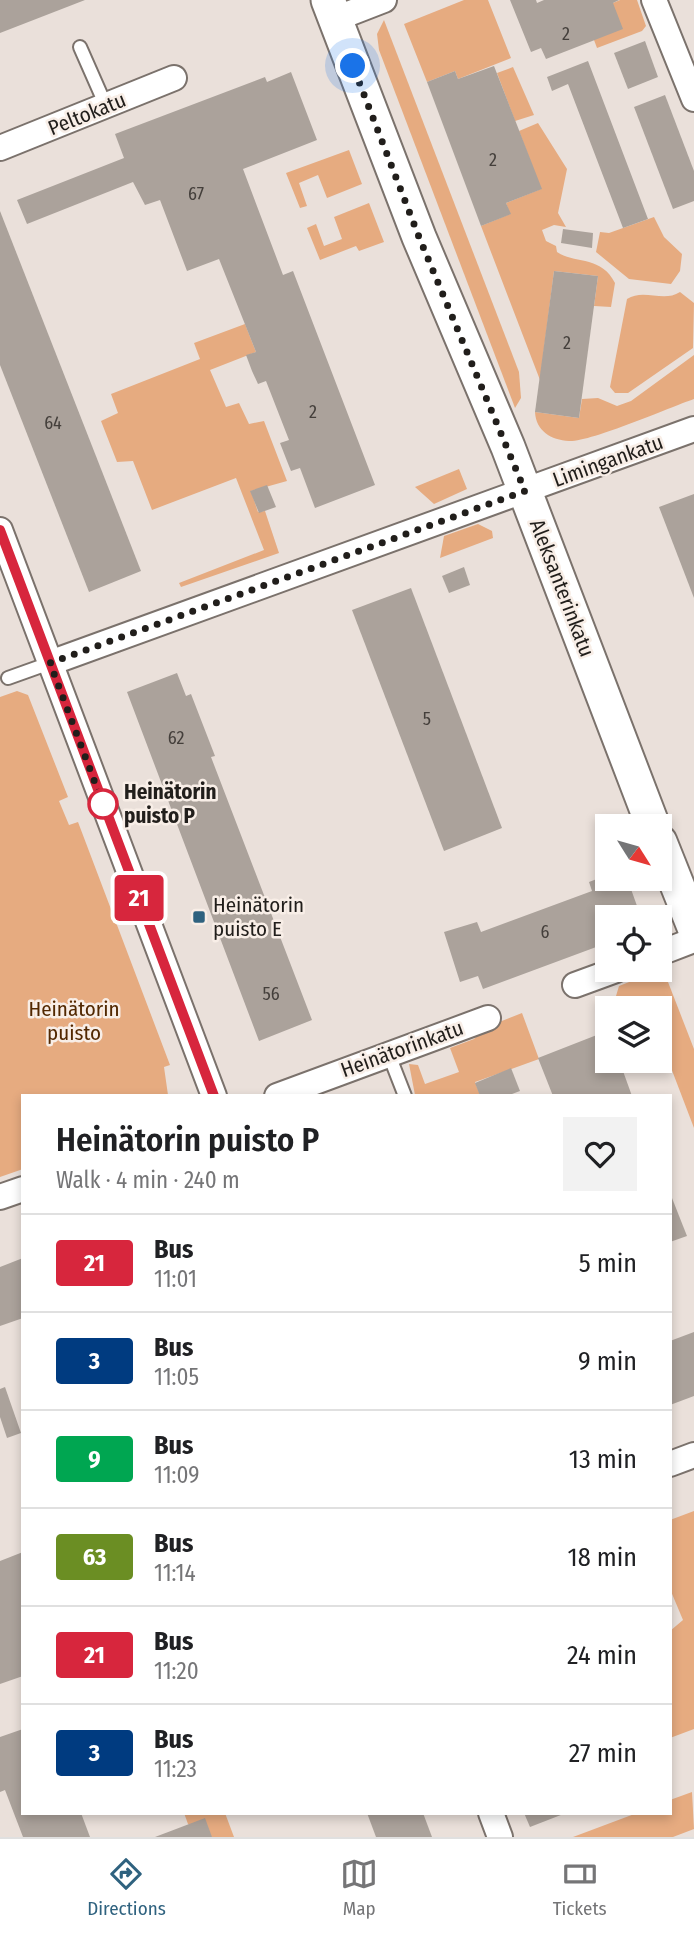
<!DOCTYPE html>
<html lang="en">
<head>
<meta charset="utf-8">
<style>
  :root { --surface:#fff; --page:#f2f2f2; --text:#202124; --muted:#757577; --line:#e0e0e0; --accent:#2f627f }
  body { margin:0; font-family:"Fira Sans Condensed",sans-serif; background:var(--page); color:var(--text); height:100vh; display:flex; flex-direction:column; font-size:26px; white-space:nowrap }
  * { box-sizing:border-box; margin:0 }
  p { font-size:23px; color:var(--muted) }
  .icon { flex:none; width:38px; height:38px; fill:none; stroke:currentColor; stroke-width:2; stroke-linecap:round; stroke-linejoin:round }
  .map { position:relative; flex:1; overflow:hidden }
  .panel { position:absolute; left:21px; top:1094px; width:651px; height:721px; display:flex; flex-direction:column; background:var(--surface); border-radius:0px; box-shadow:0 4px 10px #0003 }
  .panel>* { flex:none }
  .badge { padding:0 14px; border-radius:5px; font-size:24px; line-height:46px }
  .needle { width:46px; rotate:127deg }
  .buttons { position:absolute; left:595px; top:814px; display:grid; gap:14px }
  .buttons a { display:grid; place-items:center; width:77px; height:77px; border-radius:0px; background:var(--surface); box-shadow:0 4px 10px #0003; font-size:35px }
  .you { position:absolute; width:35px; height:35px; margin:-18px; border:5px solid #fff; border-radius:50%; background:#1a73e8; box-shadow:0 0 0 10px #1a73e833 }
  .map>.badge { position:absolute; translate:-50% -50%; box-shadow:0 0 0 4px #fff }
  .round { display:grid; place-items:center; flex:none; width:74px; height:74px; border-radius:0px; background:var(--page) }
  .headline { display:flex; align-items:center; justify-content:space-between; height:119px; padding:0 35px }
  h1 { font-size:33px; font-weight:600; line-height:52px }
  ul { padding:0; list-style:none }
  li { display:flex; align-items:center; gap:21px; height:98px; padding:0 35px; border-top:2px solid var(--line) }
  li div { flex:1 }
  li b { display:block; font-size:26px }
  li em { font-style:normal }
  li .badge { min-width:77px; font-weight:700; text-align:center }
  .tab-bar { display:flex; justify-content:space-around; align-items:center; height:98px; border-top:2px solid var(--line); background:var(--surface); font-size:19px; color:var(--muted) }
  .tab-bar a { display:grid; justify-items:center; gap:4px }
  .tab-bar .on { color:var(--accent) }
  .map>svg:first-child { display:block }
</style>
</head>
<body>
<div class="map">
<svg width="694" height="1837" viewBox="0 0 694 1837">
  <rect width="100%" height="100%" fill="#eae0da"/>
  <g fill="#e6ab80">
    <path d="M464,0H488L511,58L458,79L455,71L427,82L404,24Z"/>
    <path d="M620,0H637L646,26L642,31L597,48L594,40L613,3Z"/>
    <path d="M384,20L519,372L521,398L515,408L379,50L377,34Z"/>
    <path d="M513,67L534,115L515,121L497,73Z"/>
    <path d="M538,123L567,169L558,213L566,227L554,225L542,230L546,241L556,246L557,252C574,264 601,255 615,283L611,307L594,306L598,276L554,271L540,380L481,226L510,214L506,203L541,189L519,131Z"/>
    <path d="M349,150L362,184L327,198L318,175L299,183L307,206L300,208L286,173Z"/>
    <path d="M369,203L384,242L359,251L356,246L320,260L307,228L316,224L324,246L342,239L334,217Z"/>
    <path d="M654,217L664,237L682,254L680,271L671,284L629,279L596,252L600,232L609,233Z"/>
    <path d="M680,292L694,303L693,348L628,393H615L610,387L627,299C644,288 663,303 680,292Z"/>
    <path d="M245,324L256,352L210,370L226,407L239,403L249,424L264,421L287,481L251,491L258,512L265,511L279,553L181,587L179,583L264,550L236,478L152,510L133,461L117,462L101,421L118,413L111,394L200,359L194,343Z"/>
    <path d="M694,355V399C668,408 591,442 569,441C551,440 536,431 535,412L579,418L582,399L598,398L617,406L631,401Z"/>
    <path d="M459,469L467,489L434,504L415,487Z"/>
    <path d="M478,524L492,531L493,538L440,558L444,536Z"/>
    <path d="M17,691L28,695L68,797L59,801L69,825L78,822L170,1065L164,1067L168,1095L23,1096V1169L0,1177V697Z"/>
    <path d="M652,973L661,975L668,982L694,1049V1128L660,1039V1008H648L645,1002L620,1008L616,996L619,986Z"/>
    <path d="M522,1013L539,1059L475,1082L480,1095H415L409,1064L418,1065L425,1084L459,1072L450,1048L474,1039L484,1028Z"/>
    <path d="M694,1511V1729L670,1738V1631L683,1620L670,1589V1520Z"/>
    <path d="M692,1792L694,1829L673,1837H573L637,1813H670V1800Z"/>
    <path d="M184,1813H225L234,1837H212L188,1824Z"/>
  </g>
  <g fill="#aba29b">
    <path d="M0,0H85L0,33Z"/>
    <path d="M510,0H536L537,3L544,0H619L613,3L623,29L546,59L541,48L531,52Z"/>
    <path d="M645,41L658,77L628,89L614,53Z"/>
    <path d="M588,61L648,219L623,228L568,84L552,91L547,77Z"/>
    <path d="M494,66L542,189L506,203L511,214L481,226L427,82L455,71L458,79Z"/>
    <path d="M291,72L317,140L243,169L283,275L293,271L375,485L315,508L300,468L291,471L287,461L280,443L289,440L266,381L258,384L252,371L246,355L256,352L219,259L187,271L160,200L145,205L133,182L27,224L17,200L124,158L115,134L265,77L267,82Z"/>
    <path d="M665,95L694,171V201L673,209L634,107Z"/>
    <path d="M0,211L141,571L89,592L0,365Z"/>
    <path d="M563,229L593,233L592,248L561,243Z"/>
    <path d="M554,271L598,276L579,418L535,412Z"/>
    <path d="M267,485L276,507L259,513L250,491Z"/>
    <path d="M694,494V598L659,507Z"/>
    <path d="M464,567L470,585L449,593L442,576Z"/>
    <path d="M411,588L502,828L444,851L352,610Z"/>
    <path d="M177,673L186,696L191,694L215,756L211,757L312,1020L259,1041L127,692Z"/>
    <path d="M607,875V878H627L641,917H607V943L483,989L478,976L460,982L444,932L477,922L481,932L592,891L589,882Z"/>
    <path d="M607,1031V1060H619L632,1096H553L538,1058Z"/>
    <path d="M511,1068L520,1091L507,1096H480L475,1083Z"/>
    <path d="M670,1193L687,1236L670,1242Z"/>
    <path d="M23,1258V1318L0,1326V1267Z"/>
    <path d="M694,1332V1396L670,1405V1341Z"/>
    <path d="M5,1387L21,1433L7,1438L0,1417V1389Z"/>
    <path d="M23,1552V1676L0,1684V1561Z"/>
    <path d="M23,1729V1813H81L90,1837H23L5,1790L0,1792V1737Z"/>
    <path d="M367,1813H423L432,1837H376Z"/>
    <path d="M524,1813H566L530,1827Z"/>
    <path d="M205,1818L212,1837H155Z"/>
  </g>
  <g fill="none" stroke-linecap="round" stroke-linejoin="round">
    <defs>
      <g id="lane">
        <path d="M80,47L106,106"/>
        <path d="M8,678L50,663"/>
        <path d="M389,1055L405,1096"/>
      </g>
      <g id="street">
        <path d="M654,0L694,99"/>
        <path d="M335,19L384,0"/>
        <path d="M0,148L174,78"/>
        <path d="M0,530L214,1096"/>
        <path d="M50,663L694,429"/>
        <path d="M660,953L694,940"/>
        <path d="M575,985L616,970"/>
        <path d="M277,1096L488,1018"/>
        <path d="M0,1197L23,1189"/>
        <path d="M670,1464L694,1455"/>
        <path d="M491,1813L500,1837"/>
      </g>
      <g id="secondary">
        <path d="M328,0L419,237L508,447L653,826"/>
        <path d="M660,842L694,927"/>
      </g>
    </defs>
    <use href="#lane" stroke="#7b726c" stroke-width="16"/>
    <use href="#street" stroke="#7b726c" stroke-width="28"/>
    <use href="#secondary" stroke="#7b726c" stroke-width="37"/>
    <use href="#lane" stroke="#fff" stroke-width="12"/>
    <use href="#street" stroke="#fff" stroke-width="24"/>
    <use href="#secondary" stroke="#fff" stroke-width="33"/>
  </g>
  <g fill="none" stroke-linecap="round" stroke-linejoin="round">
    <defs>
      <path id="line" d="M0,530L214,1096"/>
    </defs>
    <use href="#line" stroke="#fff" stroke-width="16"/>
    <use href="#line" stroke="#d7263d" stroke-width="10"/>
    <path stroke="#211e1b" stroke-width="7" stroke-dasharray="0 12.6" d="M103,804L50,663L525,491L419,237L353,66"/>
  </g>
  <circle fill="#fff" stroke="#d7263d" stroke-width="3.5" cx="103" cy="804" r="14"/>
  <rect fill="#2f627f" stroke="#f8eee7" stroke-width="2.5" x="192" y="910" width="14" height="14" rx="3.5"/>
  <g text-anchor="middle" stroke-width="5" stroke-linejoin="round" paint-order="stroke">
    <g font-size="18" fill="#443f3b">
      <text x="566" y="40">2</text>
      <text x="493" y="166">2</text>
      <text x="196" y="200">67</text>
      <text x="567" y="349">2</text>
      <text x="313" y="418">2</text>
      <text x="53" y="429">64</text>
      <text x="427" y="725">5</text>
      <text x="176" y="744">62</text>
      <text x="545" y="938">6</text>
      <text x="271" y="1000">56</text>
    </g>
    <g font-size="21" fill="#211e1b" stroke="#f8eee7">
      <text transform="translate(87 114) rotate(-22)" y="7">Peltokatu</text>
      <text transform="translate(608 461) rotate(-20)" y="7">Limingankatu</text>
      <text transform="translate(562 588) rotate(69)" y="7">Aleksanterinkatu</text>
      <text transform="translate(402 1049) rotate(-20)" y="7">Heinätorinkatu</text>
    </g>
    <g font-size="21" font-weight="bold" fill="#211e1b" stroke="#f8eee7" text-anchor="start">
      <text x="124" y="799">Heinätorin<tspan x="124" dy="24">puisto P</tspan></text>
    </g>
    <g font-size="21" fill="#211e1b" stroke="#f8eee7" text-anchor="start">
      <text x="213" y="912">Heinätorin<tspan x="213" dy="24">puisto E</tspan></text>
    </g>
    <g font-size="21" fill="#522801" stroke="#f8eee7">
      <text x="74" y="1016">Heinätorin<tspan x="74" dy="24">puisto</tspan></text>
    </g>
  </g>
</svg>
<div class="buttons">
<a><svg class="needle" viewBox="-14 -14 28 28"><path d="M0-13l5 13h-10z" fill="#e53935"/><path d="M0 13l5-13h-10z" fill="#757577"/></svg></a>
<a><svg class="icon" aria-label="locate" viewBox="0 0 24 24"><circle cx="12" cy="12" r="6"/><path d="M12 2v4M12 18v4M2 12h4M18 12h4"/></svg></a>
<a><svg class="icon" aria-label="layers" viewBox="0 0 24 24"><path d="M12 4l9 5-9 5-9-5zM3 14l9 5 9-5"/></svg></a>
</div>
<div class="you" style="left:353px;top:66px"></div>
<b class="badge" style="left:139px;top:898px;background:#d7263d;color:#fff">21</b>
<section class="panel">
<div class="headline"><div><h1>Heinätorin puisto P</h1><p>Walk · 4 min · 240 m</p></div><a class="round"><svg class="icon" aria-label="heart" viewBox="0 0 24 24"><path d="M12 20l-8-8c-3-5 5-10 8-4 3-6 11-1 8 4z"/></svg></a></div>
<ul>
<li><span class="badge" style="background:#d7263d;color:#fff">21</span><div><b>Bus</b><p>11:01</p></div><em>5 min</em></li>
<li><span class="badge" style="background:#003b80;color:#fff">3</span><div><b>Bus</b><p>11:05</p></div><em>9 min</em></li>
<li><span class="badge" style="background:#00a651;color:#fff">9</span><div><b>Bus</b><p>11:09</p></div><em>13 min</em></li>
<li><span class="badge" style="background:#6b8e23;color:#fff">63</span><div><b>Bus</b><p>11:14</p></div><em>18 min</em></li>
<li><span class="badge" style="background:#d7263d;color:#fff">21</span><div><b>Bus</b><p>11:20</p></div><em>24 min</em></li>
<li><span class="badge" style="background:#003b80;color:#fff">3</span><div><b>Bus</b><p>11:23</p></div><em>27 min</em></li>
</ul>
</section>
</div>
<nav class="tab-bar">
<a class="on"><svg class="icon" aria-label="directions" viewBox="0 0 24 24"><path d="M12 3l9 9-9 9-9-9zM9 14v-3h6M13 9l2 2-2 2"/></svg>Directions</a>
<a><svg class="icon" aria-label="map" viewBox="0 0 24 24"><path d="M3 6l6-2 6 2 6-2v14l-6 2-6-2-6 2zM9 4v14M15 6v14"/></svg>Map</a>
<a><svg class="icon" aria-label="tickets" viewBox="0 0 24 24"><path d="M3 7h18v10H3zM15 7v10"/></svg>Tickets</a>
</nav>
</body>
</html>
